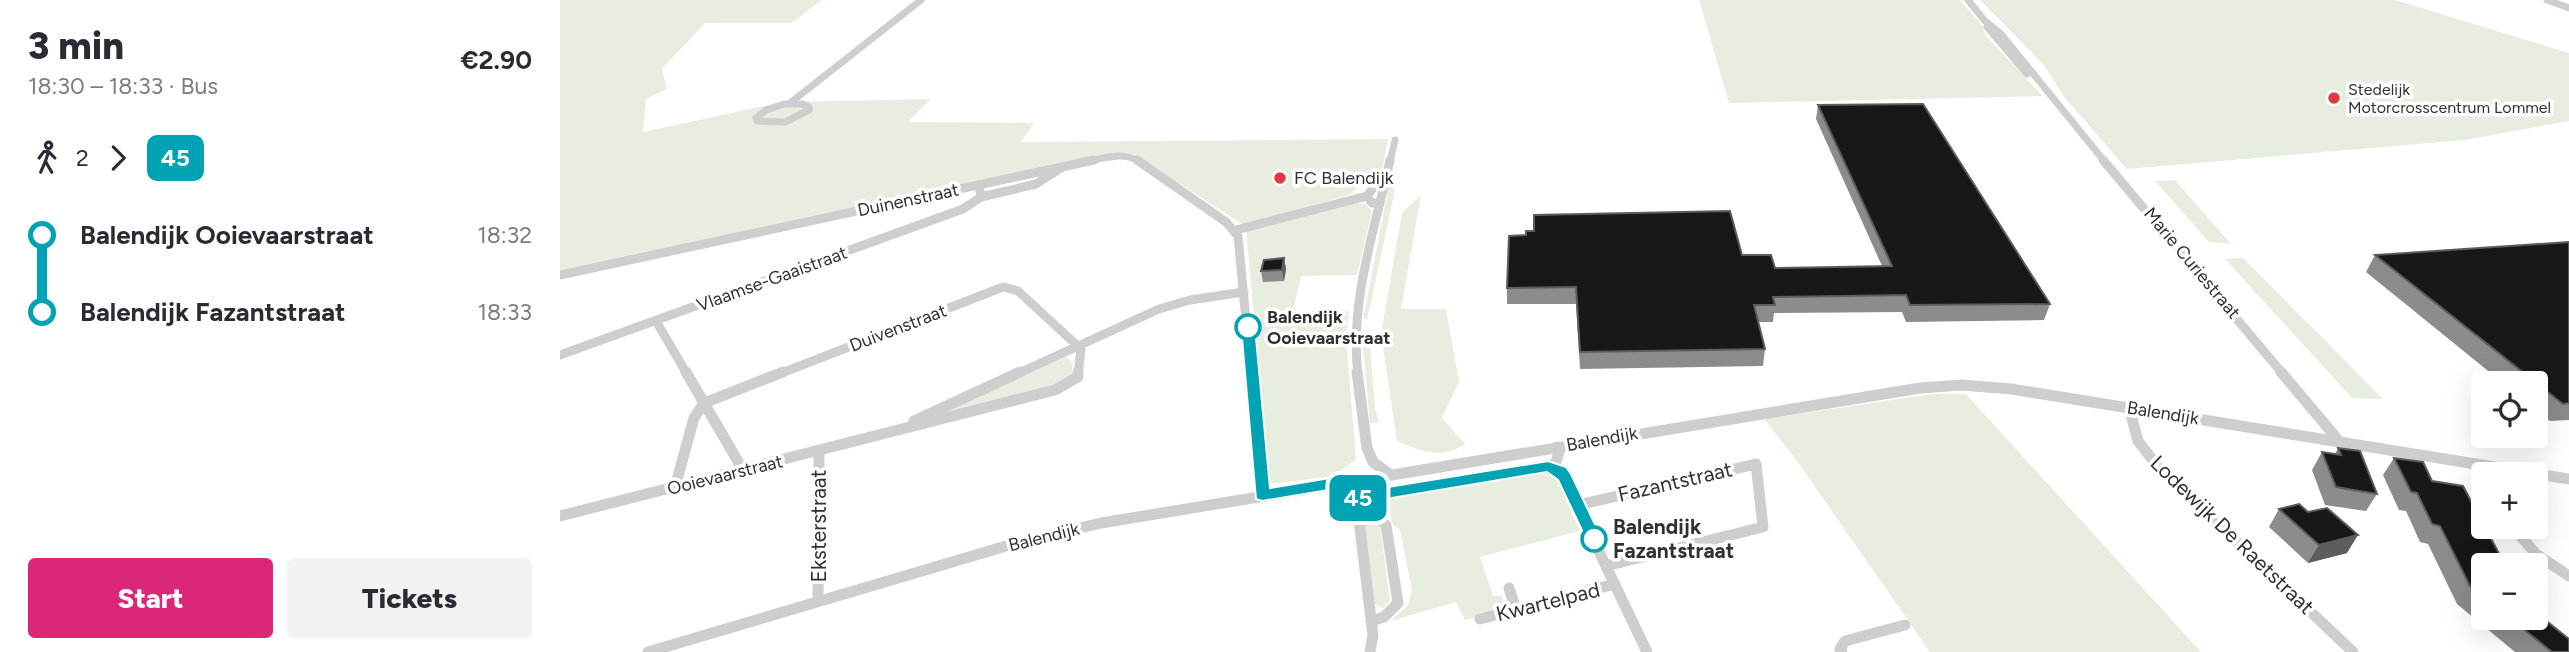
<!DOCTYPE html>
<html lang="en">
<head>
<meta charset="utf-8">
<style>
  :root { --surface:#fff; --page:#f2f2f3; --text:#2b2b33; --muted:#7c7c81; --accent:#db2777 }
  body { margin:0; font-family:Figtree,sans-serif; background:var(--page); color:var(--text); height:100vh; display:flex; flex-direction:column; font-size:26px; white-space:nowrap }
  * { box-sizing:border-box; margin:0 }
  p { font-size:23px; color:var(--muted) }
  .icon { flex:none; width:38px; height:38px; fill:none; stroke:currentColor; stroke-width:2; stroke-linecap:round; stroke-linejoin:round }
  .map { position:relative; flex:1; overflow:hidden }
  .drawer { display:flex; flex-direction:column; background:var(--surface); width:560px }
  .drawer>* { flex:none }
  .badge { padding:0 14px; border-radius:10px; font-size:24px; line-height:46px }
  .controls { position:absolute; left:1911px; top:371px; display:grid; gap:14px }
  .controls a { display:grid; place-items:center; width:77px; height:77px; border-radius:7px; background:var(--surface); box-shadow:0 7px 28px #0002; font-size:35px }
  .map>.badge { position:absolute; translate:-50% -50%; box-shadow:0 0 0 4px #fff }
  .legs { display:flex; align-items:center; gap:10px; height:77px; padding:0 28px; font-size:23px }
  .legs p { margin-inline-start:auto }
  .headline { display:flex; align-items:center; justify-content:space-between; height:119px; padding:0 28px }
  h1 { font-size:38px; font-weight:800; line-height:52px }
  .action { display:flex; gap:14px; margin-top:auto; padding:14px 28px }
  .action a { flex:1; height:80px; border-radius:7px; background:var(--accent); color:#fff; font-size:28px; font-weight:800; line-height:80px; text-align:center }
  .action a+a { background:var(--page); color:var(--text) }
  ul { padding:0 28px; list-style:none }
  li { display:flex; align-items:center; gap:24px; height:77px; font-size:26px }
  li i { display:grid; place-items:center; width:10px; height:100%; margin:0 9px; background:currentColor }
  li i::after { content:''; width:18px; height:18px; margin:-9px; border:5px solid; border-radius:50%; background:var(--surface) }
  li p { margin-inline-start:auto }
  li:first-child i { background:linear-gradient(#0000 50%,currentColor 0) }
  li:last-child i { background:linear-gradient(currentColor 50%,#0000 0) }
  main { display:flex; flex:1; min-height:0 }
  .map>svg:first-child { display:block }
</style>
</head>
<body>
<main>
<section class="drawer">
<div class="headline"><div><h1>3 min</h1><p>18:30 – 18:33 · Bus</p></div><b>€2.90</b></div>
<div class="legs"><svg class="icon" aria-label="walk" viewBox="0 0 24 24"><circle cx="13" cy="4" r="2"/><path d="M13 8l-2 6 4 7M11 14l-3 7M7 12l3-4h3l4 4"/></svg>2<svg class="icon" aria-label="forward" viewBox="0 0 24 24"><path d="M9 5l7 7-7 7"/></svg><b class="badge" style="background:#00a3b4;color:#fff">45</b></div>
<ul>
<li><i style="color:#00a3b4"></i><b>Balendijk Ooievaarstraat</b><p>18:32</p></li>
<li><i style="color:#00a3b4"></i><b>Balendijk Fazantstraat</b><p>18:33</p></li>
</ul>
<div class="action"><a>Start</a><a>Tickets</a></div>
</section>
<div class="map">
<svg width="2009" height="652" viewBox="0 0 2009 652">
  <rect width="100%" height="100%" fill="#fff"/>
  <g fill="#e7eee0">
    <path d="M0,0H262L231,23H145L102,69L107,89L86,99L83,132L223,102L371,99L348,122L474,123L461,142L828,139L820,181L797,188L789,195L685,226L574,154L562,153L0,272Z"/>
    <path d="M1139,0H1400L1422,25L1426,36L1483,96L1169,103Z"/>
    <path d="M1420,0H1835L2009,53V121L1904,140L1567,169L1505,98L1484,65Z"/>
    <path d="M1615,180L1671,244L1649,242L1595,181Z"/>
    <path d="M829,185H834V194L810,307L807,319H803Z"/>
    <path d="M861,195L841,309H886L899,382L882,418L905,444C883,460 859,451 837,441L821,334L842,213Z"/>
    <path d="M792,201L806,204L812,211L797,275L741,276L733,311H789L786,337L796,459L774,476L710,484L686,231Z"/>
    <path d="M1683,258L1823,399L1792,398L1665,259Z"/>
    <path d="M803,344L810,345L815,408L819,422L810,423Z"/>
    <path d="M505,357L513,362L511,377L505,382L385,415L384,410Z"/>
    <path d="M1371,394H1406L1641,652H1370L1237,461L1204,419Z"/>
    <path d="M980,473L996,478L1020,531L920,557L933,596L941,595L947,609L905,620L896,602L831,621L848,605L852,590L840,530L833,525L830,514L809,504L833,497Z"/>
    <path d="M813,519L820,525L830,601L823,608L815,604L804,524Z"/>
  </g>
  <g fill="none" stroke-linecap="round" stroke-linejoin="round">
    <g stroke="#cecece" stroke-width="7">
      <path d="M1408,0L1425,21L1441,34L1545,162"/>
      <path d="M1987,0L2009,8"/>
      <path d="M1427,27L1467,74"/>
      <path d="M230,103L361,0"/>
      <path d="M224,104H242L249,107V110L225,122L197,121L196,118L206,110Z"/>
      <path d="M526,162C543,158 564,151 580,162"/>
      <path d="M830,162L835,140"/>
    </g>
    <g stroke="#cecece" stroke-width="9">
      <path d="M577,160L666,222L678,236L691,374"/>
      <path d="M1543,160L1723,374"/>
      <path d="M421,197L476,184L501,168"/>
      <path d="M820,204L812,203L807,196L814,187L825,182"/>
      <path d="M676,230L807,196"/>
      <path d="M0,275L534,160"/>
      <path d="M96,321L127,374"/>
      <path d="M0,355L403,209L421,197L419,185"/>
      <path d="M219,374L443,287L458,291L521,349L518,374"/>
      <path d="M457,374L599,309L630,300L684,292"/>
      <path d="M798,374C789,303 815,229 830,160"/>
    </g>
    <g stroke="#cecece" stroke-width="11">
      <path d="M126,372L183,470"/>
      <path d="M691,372L702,495"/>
      <path d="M797,372L807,448L813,462L829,474"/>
      <path d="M1721,372L1780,442"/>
      <path d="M144,403L223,372"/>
      <path d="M1569,407L1578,441L1598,467L1793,652"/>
      <path d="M354,421L460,372"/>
      <path d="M1914,464L1923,480"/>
      <path d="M994,468L999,452L997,447"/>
      <path d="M794,480L813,635L810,652"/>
      <path d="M115,487L134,418L144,403"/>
      <path d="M796,498L979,467L1001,472L1087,652"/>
      <path d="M1018,505L1196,464L1203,527L1046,566"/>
      <path d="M798,514H814L826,525L838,603L824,617L811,621"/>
      <path d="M0,516L495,390L518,377V372"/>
      <path d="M1953,527L1976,554L2009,576"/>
      <path d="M949,588L956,610"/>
      <path d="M258,601L259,451"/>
      <path d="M920,619L1055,584"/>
      <path d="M88,652L460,542L541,523L1360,388L1402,385L1451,389L2009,479"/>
      <path d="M1282,652L1280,649L1285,641L1345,625"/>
    </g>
  </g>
  <g fill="#8c8c8c">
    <path d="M1258,105L1490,304L1484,320L1346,322L1342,312L1214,313L1213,322H1198L1205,349L1203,366L1020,369L1016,304H947V288L1215,268L1322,266L1256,119Z"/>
    <path d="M2009,242V420L1990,421L1976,410V383H1943L1806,272L1815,255Z"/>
    <path d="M724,258L726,269L724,281L703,282L701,271Z"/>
    <path d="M1778,448L1817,494L1806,511L1765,505L1752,470L1762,452L1775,454Z"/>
    <path d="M1834,458L1872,481L1923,565V618H1949L1992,652H1955L1897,604L1868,544L1860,542L1846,511L1839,510L1823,475Z"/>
    <path d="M1719,509L1787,553L1748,563L1709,527Z"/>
  </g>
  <g fill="#5d5d5d">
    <path d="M724,258L726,269L724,281L722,270Z"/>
    <path d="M1798,535L1787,553L1748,563L1759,545Z"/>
  </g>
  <g fill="#181818" stroke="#5d5d5d" stroke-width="2">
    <path d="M1363,104L1490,304L1350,305L1346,295L1213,297L1215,305H1194L1205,349L1020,352L1016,287L947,288L949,236L966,235V231H974V215L1170,211L1182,255H1211L1215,268L1332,266L1258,105Z"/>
    <path d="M2009,242V403L2003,404L1815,255Z"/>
    <path d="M724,258L722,270L701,271L704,260Z"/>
    <path d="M1778,448L1800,451L1817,494L1776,487L1762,452L1781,455Z"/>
    <path d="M1834,458L1863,462L1872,481L1903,486L1923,524V527H1925L1945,565H1923V597L1910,586L1880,526L1872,524L1857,493L1851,492Z"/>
    <path d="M1739,504L1748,512L1767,508L1798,535L1759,545L1719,509Z"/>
    <path d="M1950,618H1974L1984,619L2009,639V652H1992Z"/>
  </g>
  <path fill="#00a3b4" stroke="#fff" stroke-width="2" d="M688,323L695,327L710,488L794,474L800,476L803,491L988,461L1006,467L1011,474L1042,539L1040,543H1028L998,480L987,472L796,504L790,502L787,487L702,501L696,499L681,327Z"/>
  <g fill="#e5373f" stroke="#fff" stroke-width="2.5">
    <circle cx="1774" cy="98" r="7"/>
    <circle cx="720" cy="178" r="7"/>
  </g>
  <g fill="#fff" stroke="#00a3b4" stroke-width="3.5">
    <circle cx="688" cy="327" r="12"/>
    <circle cx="1034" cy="539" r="12"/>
  </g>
  <g text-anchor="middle" stroke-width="7" stroke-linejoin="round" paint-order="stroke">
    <g font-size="16" fill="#313131" stroke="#fff" text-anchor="start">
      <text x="1788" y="95">Stedelijk<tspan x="1788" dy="18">Motorcrosscentrum Lommel</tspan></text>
    </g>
    <g font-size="18" fill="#313131" stroke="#fff" text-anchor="start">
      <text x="734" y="184">FC Balendijk</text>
    </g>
    <g font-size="18" fill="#313131" stroke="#fff">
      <text transform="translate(348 200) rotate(-12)" y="6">Duinenstraat</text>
      <text transform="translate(1632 263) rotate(50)" y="6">Marie Curiestraat</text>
      <text transform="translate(212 279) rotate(-20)" y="6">Vlaamse-Gaaistraat</text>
      <text transform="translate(338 328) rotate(-21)" y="6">Duivenstraat</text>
      <text transform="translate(1603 413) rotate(9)" y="6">Balendijk</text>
      <text transform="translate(1042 439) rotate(-10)" y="6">Balendijk</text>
      <text transform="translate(165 475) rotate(-14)" y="6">Ooievaarstraat</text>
      <text transform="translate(484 537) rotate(-14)" y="6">Balendijk</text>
    </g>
    <g font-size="18" font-weight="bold" fill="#313131" stroke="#fff" text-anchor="start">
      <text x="707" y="323">Balendijk<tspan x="707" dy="21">Ooievaarstraat</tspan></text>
    </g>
    <g font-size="21" fill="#313131" stroke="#fff">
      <text transform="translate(1115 482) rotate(-13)" y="7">Fazantstraat</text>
      <text transform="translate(259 526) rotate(-90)" y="7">Eksterstraat</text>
      <text transform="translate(1672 535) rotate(44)" y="7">Lodewijk De Raetstraat</text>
      <text transform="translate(988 602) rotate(-14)" y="7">Kwartelpad</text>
    </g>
    <g font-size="21" font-weight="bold" fill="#313131" stroke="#fff" text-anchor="start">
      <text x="1053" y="534">Balendijk<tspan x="1053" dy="24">Fazantstraat</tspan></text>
    </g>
  </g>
</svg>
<div class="controls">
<a><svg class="icon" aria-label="locate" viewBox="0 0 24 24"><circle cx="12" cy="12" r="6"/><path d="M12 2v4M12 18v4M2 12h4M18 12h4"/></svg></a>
<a>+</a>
<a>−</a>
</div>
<b class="badge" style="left:798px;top:498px;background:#00a3b4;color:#fff">45</b>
</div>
</main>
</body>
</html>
